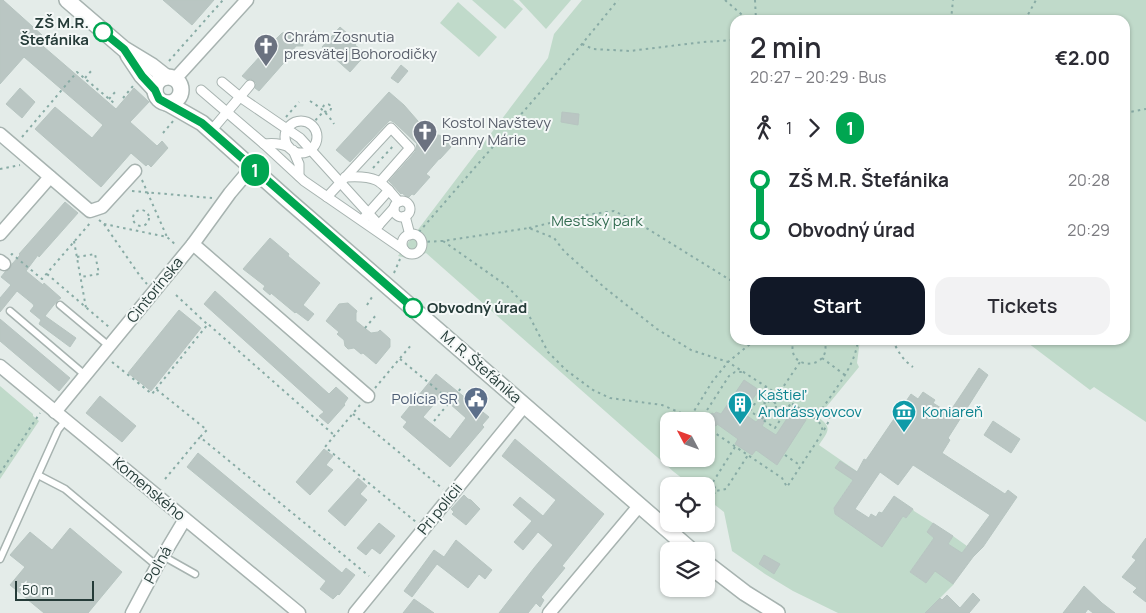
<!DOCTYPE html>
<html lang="en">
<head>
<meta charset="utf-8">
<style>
  :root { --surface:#fff; --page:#f2f2f3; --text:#2b2b33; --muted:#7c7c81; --accent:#111827 }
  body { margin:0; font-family:Manrope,sans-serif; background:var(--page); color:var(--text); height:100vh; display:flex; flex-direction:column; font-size:19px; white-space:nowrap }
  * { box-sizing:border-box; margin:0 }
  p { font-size:16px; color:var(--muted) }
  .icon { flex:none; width:28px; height:28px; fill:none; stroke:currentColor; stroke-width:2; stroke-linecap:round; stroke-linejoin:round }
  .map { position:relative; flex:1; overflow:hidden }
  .panel { position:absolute; left:730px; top:15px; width:400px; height:330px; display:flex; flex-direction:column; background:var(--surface); border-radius:15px; box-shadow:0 1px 4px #0004 }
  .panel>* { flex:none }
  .badge { padding:0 10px; border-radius:16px; font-size:18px; line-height:32px }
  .needle { width:32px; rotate:311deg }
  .controls { position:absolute; left:660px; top:412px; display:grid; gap:10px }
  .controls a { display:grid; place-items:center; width:55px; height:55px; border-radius:10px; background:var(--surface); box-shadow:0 1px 4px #0004; font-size:25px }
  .scale { position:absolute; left:15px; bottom:12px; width:79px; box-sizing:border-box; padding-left:5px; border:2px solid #253b38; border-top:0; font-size:14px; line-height:18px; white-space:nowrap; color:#253b38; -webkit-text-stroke:4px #f4f8f7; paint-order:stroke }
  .map>.badge { position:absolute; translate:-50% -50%; box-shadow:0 0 0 2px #fff }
  .legs { display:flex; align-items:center; gap:8px; height:55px; padding:0 20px; font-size:16px }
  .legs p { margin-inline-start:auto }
  .summary { display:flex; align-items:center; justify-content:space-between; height:85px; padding:0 20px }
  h1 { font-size:28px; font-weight:600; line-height:38px }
  .button { display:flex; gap:10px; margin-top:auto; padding:10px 20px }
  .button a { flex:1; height:58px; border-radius:15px; background:var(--accent); color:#fff; font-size:20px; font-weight:600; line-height:58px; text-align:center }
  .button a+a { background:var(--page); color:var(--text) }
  ul { padding:0 20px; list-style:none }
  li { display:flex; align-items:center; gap:18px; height:50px; font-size:19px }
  li i { display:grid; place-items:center; width:8px; height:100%; margin:0 6px; background:currentColor }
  li i::after { content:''; width:12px; height:12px; margin:-6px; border:4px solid; border-radius:50%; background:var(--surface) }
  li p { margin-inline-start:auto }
  li:first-child i { background:linear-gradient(#0000 50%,currentColor 0) }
  li:last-child i { background:linear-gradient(currentColor 50%,#0000 0) }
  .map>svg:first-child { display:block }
</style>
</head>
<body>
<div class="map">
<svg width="1146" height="613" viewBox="0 0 1146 613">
  <rect width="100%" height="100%" fill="#e4ece9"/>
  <g fill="#c0daca" fill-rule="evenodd">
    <path d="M472,0H513L523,9L505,29Z"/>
    <path d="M519,0H571L546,29Z"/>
    <path d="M582,0H1146V422L1094,387L1090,390L1024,340H1125V20H735V340H860L857,363L859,367L818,417C833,428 828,431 819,445L858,472L834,508L835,514L882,546L903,516L906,518L913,509L914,511L933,523L927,532L934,538L910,572L926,583L952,547L948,544L953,536L967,546L945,578L954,584L925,613H838L793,591L765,574L732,551L724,512L706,498V486H692L674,472L426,253L411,259L398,256L548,58L554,34ZM669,421H706V459H669Z"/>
    <path d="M458,2L497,37L479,57L440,23Z"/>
    <path d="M0,386L33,414V416L39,421L0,479Z"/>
  </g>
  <g fill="#bac6c3" stroke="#b7c5c1" fill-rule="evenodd">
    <path d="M0,0H3L42,35L37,41L116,109L134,88L149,102L130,122L157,146L162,141L168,148L151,167L148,164L146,166L131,153L101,187L35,129L55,107L92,138L103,125L24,57L0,84Z"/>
    <path d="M163,0H214L192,25Z"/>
    <path d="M340,27L357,42L355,45L366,54L350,72L322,47Z"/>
    <path d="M290,32L295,37L303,38V46H296L292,51L289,57L259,91L255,88L256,83L254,81L251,79L247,80L242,76L273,42L282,33Z"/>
    <path d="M401,65L408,71L398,83L391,78Z"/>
    <path d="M20,88L35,102L22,118L6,104Z"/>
    <path d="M389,92L404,105L431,136L439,135L443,137L451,147L440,159H439L426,174L430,177L414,195L412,194L408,198L402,193L401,194L389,181L415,152L417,144L395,123L390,120L350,162L336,150Z"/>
    <path d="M562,112L579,114L578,125L561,122Z"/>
    <path d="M65,202L78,213L39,257L38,255L26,271L43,285L44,283L61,298L57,301L45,316L76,338L70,347L39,324L41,320L30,311L34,306L33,304L17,291L0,312V298L11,285L1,277L5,272L10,269L12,264L20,255L19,254Z"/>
    <path d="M270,238L289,254L288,256L320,283L303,305L314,314L308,321L296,312L295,313L271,293L270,295L263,289L265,286L243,269Z"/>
    <path d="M215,291L329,394L336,387L348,398L344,404L345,405L328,424L319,416L324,412L204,304Z"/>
    <path d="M348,303L357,311L356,313V321L371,333L378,332L380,330L390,339V347L376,364L363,353L361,354L354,348L348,349L345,346L344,340L337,334L339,332L326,321L339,304Z"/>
    <path d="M179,310L201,328L151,391L128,373Z"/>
    <path d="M0,319L70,378L59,391L0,341Z"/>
    <path d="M979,368L988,375L948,438L950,440L942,453L1005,494L1008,490L1017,497L983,547L973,557L953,584L935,571L926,583L910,572L934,538L927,532L933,523L953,536L948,544L962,553L990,515L913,465L898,485L880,472L855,509L869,518L871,514L876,517L879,512L882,513L894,496L913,509L906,518L903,516L882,547L835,514L834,508L853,480L835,468L840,461L857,472L864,459L866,460L911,394L918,399L923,392L935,400L933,403L949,413Z"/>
    <path d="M436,374L489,417L482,425L484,427L450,467L403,427L407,422L401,417ZM441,396L466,418L450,439L423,417Z"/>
    <path d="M744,380L759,390L743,413L756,422L768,409L771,411L762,426L776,435L792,411L806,420L777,465L756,450L752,455L735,444L738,439L717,424L716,426L707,420L712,413L714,414L716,412L721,414Z"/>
    <path d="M100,396L136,426L122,442L86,413Z"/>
    <path d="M993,421L1020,439L1011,453L984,435Z"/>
    <path d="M515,439L604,514L562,566L565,568L541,597L544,600L540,607L536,603L528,613H499L534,568L553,545L538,532L523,550L514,542L532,521L513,505L520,497L543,516L556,500L502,456Z"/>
    <path d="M324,449L333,456L326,465L333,470L310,495L296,482Z"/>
    <path d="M198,453L342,573L346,568L355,575L339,595L338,594L333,599L320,589L326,581L187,467Z"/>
    <path d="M358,478L367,486L360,494L367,500L345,526L328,511Z"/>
    <path d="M464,495L468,499L471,500L480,509L466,525L452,514L454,512L451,509Z"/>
    <path d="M379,523L395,536L380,554L372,548L366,555L357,548Z"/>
    <path d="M70,528L122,572L88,613H44L10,585L25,567L10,555L30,532L52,550Z"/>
    <path d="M1146,538V602L1133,592L1137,588L1122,577L1136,560L1132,557Z"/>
    <path d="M456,540L492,570L485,579L479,574L468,588L437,564L412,597L404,591L434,550L444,557Z"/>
    <path d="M764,555L780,564L774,574L759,564Z"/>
    <path d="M1084,586L1102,603L1115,613H1093L1088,609L1085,613H1063Z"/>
    <path d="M973,593L980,600L969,613H925L940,598L942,600L947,595L960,608Z"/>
    <path d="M414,599L434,613H403Z"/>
  </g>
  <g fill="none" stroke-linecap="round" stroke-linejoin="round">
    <defs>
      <g id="service">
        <path d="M60,305L109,346"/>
        <path d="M10,311L85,375"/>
        <path d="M38,475L65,489L157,566"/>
        <path d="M163,556L195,574"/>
        <path d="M0,559L58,430L66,420"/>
      </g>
      <g id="pedestrian">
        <path d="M222,82L240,97L300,138L379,225"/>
        <path d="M201,90L264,144L304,181L404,250"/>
        <circle cx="301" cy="137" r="16"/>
        <path d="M211,131L250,85"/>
        <path d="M264,144C273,143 280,143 289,147"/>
        <path d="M293,150L299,164V176"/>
        <path d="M345,177C375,175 380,179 399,202"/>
        <path d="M327,197L391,128L410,148L380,182"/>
        <circle cx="402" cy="209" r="8"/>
        <path d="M405,216L410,235"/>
        <path d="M364,218L389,190"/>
        <path d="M376,228L394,208"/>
        <circle cx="412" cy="244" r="10"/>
      </g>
      <g id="minor">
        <path d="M175,79L247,0"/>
        <path d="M0,134L90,211L102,207L135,171"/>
        <path d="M0,234L50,177"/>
        <path d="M193,244L368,396"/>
        <path d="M0,261L4,264"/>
        <path d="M0,366L299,613"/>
        <path d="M55,412L193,244L230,193L252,167"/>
        <path d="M132,613L157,566L185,519"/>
        <path d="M355,613L525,405"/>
        <path d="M549,613L639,506"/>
      </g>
      <g id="tertiary">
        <path d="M67,0L124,49L152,66L166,77"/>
        <path d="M128,55L142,76L155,90"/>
        <circle cx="168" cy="90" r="13"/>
        <path d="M167,103L202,123L288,200L692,551"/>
        <path d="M706,563L745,593L777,613"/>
      </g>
    </defs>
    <use href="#service" stroke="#a7b3b0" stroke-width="9"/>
    <use href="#pedestrian" stroke="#a7b3b0" stroke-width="11"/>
    <use href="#minor" stroke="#a7b3b0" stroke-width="15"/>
    <use href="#tertiary" stroke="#a7b3b0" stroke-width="18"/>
    <g stroke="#88aba5" stroke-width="2" stroke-dasharray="2.5 4" stroke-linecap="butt">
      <path d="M725,0L748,20"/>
      <path d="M755,0L756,20"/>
      <path d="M951,20L953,0"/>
      <path d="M1025,20L1036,0"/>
      <path d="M582,44L593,49L630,51L703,42L735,40"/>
      <path d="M169,61L223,0"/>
      <path d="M85,78L92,70"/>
      <path d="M123,98L133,86"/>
      <path d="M109,99L116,91"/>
      <path d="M310,101C320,107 328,114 334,124"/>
      <circle cx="327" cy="108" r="4"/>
      <path d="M1125,113L1146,109"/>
      <path d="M286,117L299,102"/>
      <path d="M311,125L324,111"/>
      <path d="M163,133L174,120"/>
      <path d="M22,137L77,72L114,103"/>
      <path d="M373,168L394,145"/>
      <path d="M0,169L20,165"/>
      <path d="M142,180L167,237"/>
      <path d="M132,191L212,198"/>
      <circle cx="141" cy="218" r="8"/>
      <path d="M99,220L104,224L140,276L147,284"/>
      <path d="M104,224L167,237L177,246"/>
      <path d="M529,228L579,216L614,211L635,221L735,283"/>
      <path d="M419,232L582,44L618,0"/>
      <path d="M74,241L86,308"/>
      <path d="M443,241L507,286L522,302L548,352L566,370L593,390L610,398L662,405L700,421"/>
      <path d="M421,242L443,241L529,228L554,238L564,251L605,288L657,329L691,350L728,362L816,419C823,426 824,429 819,438L787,487L782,478L706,427"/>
      <path d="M11,255L12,254L42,279L91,222"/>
      <path d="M77,257L95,254L99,274L81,277"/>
      <path d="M394,273L400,259"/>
      <path d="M47,274L109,327"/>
      <path d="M176,295L207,324"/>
      <path d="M367,305L374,294"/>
      <path d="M365,328L377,314"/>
      <path d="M794,340C783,372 835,371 824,340"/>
      <path d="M893,340C897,351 904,361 913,367"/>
      <path d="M822,358L845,375"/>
      <path d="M400,359L451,401"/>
      <path d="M112,362L152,394L156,389L207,430L200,437"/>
      <path d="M766,387L750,411L775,428L791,403"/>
      <path d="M375,388L412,344"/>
      <path d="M156,389L208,324L334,435"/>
      <path d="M758,399L766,404"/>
      <circle cx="771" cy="406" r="5"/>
      <path d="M773,402L800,362"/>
      <path d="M360,405L325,447L416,522"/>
      <path d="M774,409L783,415"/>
      <path d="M353,414L443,489"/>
      <path d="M691,416L712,382L728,362L755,340"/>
      <path d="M762,419L767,410"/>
      <path d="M434,421L462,387"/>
      <path d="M700,421L729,376L735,372H742"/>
      <path d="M824,430L830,419L827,414L822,409C836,388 855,366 858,340"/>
      <path d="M735,447L713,482L716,491L726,489L748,455"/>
      <path d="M785,455L801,466"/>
      <path d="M0,473L40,413"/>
      <path d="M165,479L200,437L369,576"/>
      <path d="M706,505L716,491"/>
    </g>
    <use href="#service" stroke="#fff" stroke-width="6"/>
    <use href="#pedestrian" stroke="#fff" stroke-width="9"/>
    <use href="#minor" stroke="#fff" stroke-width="12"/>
    <use href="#tertiary" stroke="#fff" stroke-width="15"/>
  </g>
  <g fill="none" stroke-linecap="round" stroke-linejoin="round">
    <defs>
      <path id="line-1" d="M103,32L124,49L142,76L155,90L159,99L202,123L413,308"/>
    </defs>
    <use href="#line-1" stroke="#fff" stroke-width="11"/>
    <use href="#line-1" stroke="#00a651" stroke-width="8"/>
  </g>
  <defs>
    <symbol id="church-pin" viewBox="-11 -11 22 30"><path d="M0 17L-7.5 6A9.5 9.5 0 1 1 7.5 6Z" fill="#6b7280" stroke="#f4f8f7"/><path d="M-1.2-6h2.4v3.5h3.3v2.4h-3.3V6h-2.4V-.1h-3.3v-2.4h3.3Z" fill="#fff"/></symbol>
    <symbol id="civic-pin" viewBox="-11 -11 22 30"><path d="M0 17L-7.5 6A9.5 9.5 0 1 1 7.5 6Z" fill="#5c6f8a" stroke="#f4f8f7"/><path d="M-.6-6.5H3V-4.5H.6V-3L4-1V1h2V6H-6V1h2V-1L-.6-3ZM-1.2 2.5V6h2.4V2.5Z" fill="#fff"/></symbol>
    <symbol id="building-pin" viewBox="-11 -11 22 30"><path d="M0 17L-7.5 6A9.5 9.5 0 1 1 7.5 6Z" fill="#0f9aa8" stroke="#f4f8f7"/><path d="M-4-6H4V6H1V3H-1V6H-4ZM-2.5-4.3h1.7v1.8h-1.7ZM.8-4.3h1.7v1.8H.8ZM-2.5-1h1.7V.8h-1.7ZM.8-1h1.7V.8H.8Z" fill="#fff"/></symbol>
    <symbol id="museum-pin" viewBox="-11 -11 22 30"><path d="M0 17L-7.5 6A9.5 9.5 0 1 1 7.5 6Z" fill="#0f9aa8" stroke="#f4f8f7"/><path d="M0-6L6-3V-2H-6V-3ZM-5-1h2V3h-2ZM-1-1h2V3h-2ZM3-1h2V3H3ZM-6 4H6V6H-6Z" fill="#fff"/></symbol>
  </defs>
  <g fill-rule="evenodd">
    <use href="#church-pin" x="252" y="32" width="28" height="38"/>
    <use href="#church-pin" x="411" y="118" width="28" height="38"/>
    <use href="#civic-pin" x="462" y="385" width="28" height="38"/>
    <use href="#building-pin" x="726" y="390" width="28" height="38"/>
    <use href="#museum-pin" x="890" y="398" width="28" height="38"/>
  </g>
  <g fill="#fff" stroke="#00a651" stroke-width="2.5">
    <circle cx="103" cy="32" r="9"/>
    <circle cx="413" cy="308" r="9"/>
  </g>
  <g text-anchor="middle" stroke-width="4" stroke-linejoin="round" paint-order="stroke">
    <g font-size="15" font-weight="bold" fill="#253b38" stroke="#f4f8f7" text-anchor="end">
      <text x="89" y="28">ZŠ M.R.<tspan x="89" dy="17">Štefánika</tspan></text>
      <text x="427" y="313" text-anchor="start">Obvodný úrad</text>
    </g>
    <g font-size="15" fill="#5b616d" stroke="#f4f8f7" text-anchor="start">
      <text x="284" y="42">Chrám Zosnutia<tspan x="284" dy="17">presvätej Bohorodičky</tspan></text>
      <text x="442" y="128">Kostol Navštevy<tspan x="442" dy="17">Panny Márie</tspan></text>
    </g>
    <g font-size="15" fill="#346d52" stroke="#f4f8f7">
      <text x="597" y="226">Mestský park</text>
    </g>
    <g font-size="15" fill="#253b38" stroke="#f4f8f7">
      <text transform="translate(155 290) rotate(-51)" y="5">Cintorínska</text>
      <text transform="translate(481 367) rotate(41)" y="5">M. R. Štefánika</text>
      <text transform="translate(149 489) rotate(40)" y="5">Komenského</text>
      <text transform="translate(440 509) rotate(-51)" y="5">Pri polícii</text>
      <text transform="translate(158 565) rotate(-61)" y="5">Poľná</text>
    </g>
    <g font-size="15" fill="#0d838f" stroke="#f4f8f7" text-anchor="start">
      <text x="758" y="400">Kaštieľ<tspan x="758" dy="17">Andrássyovcov</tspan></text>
      <text x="922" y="417">Koniareň</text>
    </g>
    <g font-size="15" fill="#4e5e75" stroke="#f4f8f7" text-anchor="end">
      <text x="458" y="404">Polícia SR</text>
    </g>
  </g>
</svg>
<div class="controls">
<a><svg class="needle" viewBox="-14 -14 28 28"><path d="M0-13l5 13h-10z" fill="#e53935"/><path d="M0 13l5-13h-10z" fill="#7c7c81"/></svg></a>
<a><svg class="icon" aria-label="locate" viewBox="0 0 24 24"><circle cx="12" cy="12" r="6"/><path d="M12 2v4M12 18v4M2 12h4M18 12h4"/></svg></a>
<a><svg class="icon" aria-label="layers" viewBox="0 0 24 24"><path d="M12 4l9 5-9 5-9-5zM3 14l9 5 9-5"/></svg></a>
</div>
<div class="scale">50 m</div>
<b class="badge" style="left:255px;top:170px;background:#00a651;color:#fff">1</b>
<section class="panel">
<div class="summary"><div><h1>2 min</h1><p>20:27 – 20:29 · Bus</p></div><b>€2.00</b></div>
<div class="legs"><svg class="icon" aria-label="walk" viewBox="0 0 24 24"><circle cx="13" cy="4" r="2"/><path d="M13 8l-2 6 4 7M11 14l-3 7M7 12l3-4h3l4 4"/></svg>1<svg class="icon" aria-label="forward" viewBox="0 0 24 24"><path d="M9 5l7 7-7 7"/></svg><b class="badge" style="background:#00a651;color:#fff">1</b></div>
<ul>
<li><i style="color:#00a651"></i><b>ZŠ M.R. Štefánika</b><p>20:28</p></li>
<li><i style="color:#00a651"></i><b>Obvodný úrad</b><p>20:29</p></li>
</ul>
<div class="button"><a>Start</a><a>Tickets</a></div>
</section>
</div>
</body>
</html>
